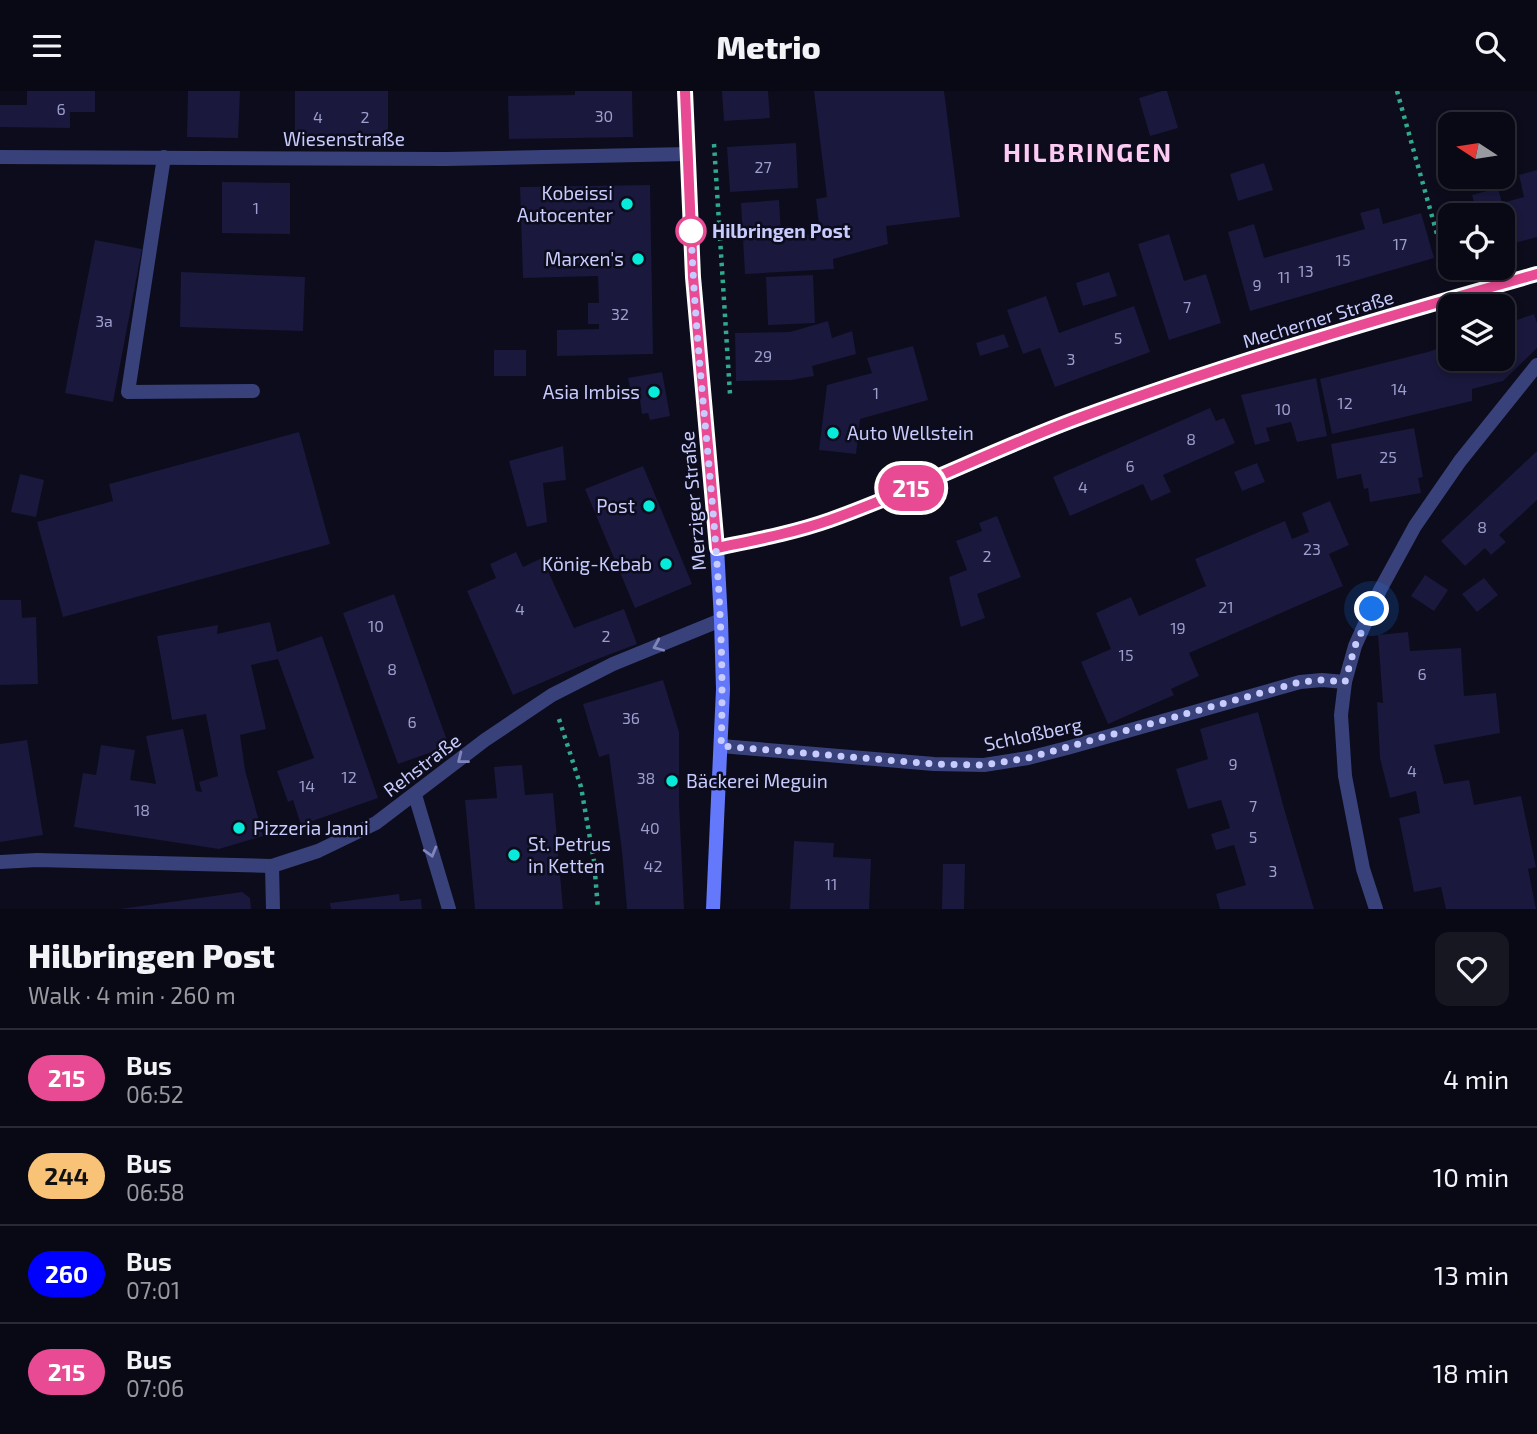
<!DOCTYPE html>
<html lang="en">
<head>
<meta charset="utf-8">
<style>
  :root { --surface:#090915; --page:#171722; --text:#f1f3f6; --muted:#999aa0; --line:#292a34 }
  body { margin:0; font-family:"Exo 2",sans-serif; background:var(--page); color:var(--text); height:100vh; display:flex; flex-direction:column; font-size:26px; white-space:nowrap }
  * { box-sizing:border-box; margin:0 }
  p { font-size:23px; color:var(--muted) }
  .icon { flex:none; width:38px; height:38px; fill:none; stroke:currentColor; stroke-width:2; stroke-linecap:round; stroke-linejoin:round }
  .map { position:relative; height:818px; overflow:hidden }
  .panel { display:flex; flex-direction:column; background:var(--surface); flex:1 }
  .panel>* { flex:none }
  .badge { padding:0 14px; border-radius:23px; font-size:24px; line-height:46px }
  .needle { width:46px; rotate:282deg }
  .tools { position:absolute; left:1438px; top:21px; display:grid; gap:14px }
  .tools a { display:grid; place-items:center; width:77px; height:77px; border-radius:14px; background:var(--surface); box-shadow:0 4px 10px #0003,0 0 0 2px var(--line); font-size:35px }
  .you { position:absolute; width:35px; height:35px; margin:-18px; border:5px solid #fff; border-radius:50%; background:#1a73e8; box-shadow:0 0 0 10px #1a73e833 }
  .map>.badge { position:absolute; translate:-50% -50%; box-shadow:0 0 0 4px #fff }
  .round { display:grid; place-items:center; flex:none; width:74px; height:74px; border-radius:14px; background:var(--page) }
  .overview { display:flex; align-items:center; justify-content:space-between; height:119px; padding:0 28px }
  h1 { font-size:33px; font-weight:800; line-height:52px }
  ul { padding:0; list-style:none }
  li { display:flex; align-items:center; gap:21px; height:98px; padding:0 28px; border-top:2px solid var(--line) }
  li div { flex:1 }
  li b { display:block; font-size:26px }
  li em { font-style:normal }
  li .badge { min-width:77px; font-weight:700; text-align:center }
  header { display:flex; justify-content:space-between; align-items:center; height:91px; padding:0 28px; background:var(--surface); font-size:32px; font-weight:800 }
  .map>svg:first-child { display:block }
</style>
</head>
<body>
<header><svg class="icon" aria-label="menu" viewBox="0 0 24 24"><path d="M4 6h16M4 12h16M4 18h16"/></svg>Metrio<svg class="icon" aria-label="search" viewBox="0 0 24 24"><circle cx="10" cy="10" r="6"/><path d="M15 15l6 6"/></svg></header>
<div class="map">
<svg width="1537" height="818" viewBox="0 0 1537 818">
  <rect width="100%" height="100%" fill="#0c0c1c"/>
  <g fill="#1a183c">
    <path d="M27,0H95V21H70V37L0,36V14H27Z"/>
    <path d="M188,0H240L238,47L187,46Z"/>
    <rect x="295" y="0" width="93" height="52"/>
    <path d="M575,0H632L633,46L509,48L508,5L575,4Z"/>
    <path d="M722,0H768L770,27L724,30Z"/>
    <path d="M814,0H944L960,126L886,135L888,153L833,168L834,178L745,183L741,112L779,109L781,145L820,143L816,108L827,106Z"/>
    <path d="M1162,0H1167L1178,37L1150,45L1139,7Z"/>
    <path d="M796,52L798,97L730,101L727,56Z"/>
    <path d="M1264,72L1273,99L1238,110L1230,83Z"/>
    <path d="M1537,79V146L1503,155V124H1460L1476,119L1472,104L1498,97L1502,112L1524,106L1519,84Z"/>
    <path d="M222,91L290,92V143L222,142Z"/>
    <path d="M650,94L653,263L557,265V239L599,238V233H588V212H599L598,185L523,187L520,96Z"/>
    <path d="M1379,117L1383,133L1421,122L1434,167L1250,220L1228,141L1254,133L1264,167L1365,138L1360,122Z"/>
    <path d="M1169,143L1184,190L1206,183L1221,232L1169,249L1138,153Z"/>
    <path d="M95,149L142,158L113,311L65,302Z"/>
    <path d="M181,181L305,186L303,240L180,236Z"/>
    <path d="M1109,181L1117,205L1083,215L1076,192Z"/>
    <path d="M813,184L815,232L768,234L766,186Z"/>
    <path d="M1046,205L1059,242L1134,215L1150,261L1055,296L1040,257L1023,263L1007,219Z"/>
    <path d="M1534,223L1537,232V257L1503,290L1472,298V310L1332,343L1320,288L1428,261L1451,253V268H1503V234Z"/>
    <path d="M828,230L832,247L852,240L856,263L812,275L814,285L791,289L736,290L735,242L790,241Z"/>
    <path d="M1004,243L1009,256L980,265L976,252Z"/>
    <path d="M913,255L928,309L860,328L856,363L819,359L827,294L872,282L867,267Z"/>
    <rect x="494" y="259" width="32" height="26"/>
    <path d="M662,281L670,325L650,329L648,322L642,323L640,309L633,311L628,287Z"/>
    <path d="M1316,287L1327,345L1297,351L1291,331L1266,337L1270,350L1255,354L1241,304Z"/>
    <path d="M1210,317L1216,330L1224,327L1235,352L1163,384L1171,401L1151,410L1143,393L1070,425L1053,386Z"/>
    <path d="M1414,337L1423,386L1418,387L1421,402L1370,411L1368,397L1364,398L1361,383L1337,388L1331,353Z"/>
    <path d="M299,341L330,453L63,526L37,431L113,410L109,393Z"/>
    <path d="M563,355L566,389L543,392L547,431L527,436L509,370Z"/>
    <path d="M1537,360V409L1499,444L1506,451L1491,464L1485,457L1465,475L1441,450Z"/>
    <path d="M1257,372L1265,391L1242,400L1234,381Z"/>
    <path d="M643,375L692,493L635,517L585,398Z"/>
    <path d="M20,383L44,389L36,426L11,421Z"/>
    <path d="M1330,410L1349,454L1329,463L1343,495L1189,562L1199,585L1171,598L1174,604L1108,633L1081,571L1111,558L1096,522L1131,506L1139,525L1206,495L1195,468L1285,430L1292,448L1309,441L1302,422Z"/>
    <path d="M997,425L1021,486L977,503L985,527L961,536L949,486L967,479L956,450L982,440L979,432Z"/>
    <path d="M516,461L523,476L542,467L574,537L624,518L637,553L587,572L513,604L467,500L496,487L490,473Z"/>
    <path d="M1425,484L1448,499L1434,520L1411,505Z"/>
    <path d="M1484,487L1498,504L1477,521L1462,503Z"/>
    <path d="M394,503L449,655L398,673L343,522Z"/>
    <path d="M0,509H21L22,527L36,526L38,593L0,594Z"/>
    <path d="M270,531L277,561L322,545L378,707L301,734L293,709L288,711L277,680L314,667L278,568L251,574L266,638L240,644L245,679L263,745L219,758L74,736L83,682L96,684L101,654L135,659L130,689L156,693L146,645L183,638L196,700L202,701L199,691L218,685L206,623L172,629L157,545L218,534L217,543Z"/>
    <path d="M1408,541L1410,560L1461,557L1464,605L1496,602L1500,642L1434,654L1444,693L1469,689L1474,714L1521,705L1536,776L1528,778L1536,818H1446L1441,796L1414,801L1399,727L1420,722L1416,700L1390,707L1380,667L1377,611L1383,612L1378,544Z"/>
    <path d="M663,589L679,641V712L684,818H627L622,760L609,663L599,666L583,613Z"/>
    <path d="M1258,621L1285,721L1314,818H1220L1216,803L1246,794L1234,754L1216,759L1211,743L1230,737L1221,709L1188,718L1176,678L1208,668L1200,638Z"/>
    <path d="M27,649L43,744L0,751V653Z"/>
    <path d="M522,674L525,704L553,702L563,818H475L465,709L497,707L494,676Z"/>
    <path d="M794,750L834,752L833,766L871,768L869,818H790Z"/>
    <path d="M943,773H965L964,818H942Z"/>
    <path d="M242,801L250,807L251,818H120Z"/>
    <path d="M399,803L400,810L421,808L422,818H331L330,812Z"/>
  </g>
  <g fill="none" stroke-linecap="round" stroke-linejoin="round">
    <g stroke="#30a98d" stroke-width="4.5" stroke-dasharray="3.5 5" stroke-linecap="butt">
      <path d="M1397,0L1449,186"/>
      <path d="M714,53L730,303"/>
      <path d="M559,628L581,696L594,770L598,818"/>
    </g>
    <path stroke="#384179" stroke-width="14" d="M164,66L128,301L253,300"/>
    <g stroke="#384179" stroke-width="14">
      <path d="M0,66L446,68L688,63"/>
      <path d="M721,655L934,673L984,674L1028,667L1067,657L1300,591L1322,589L1345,591"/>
      <path d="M415,704L449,818"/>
      <path d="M0,771L37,769L272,775L318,760L376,732L485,649L552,604L613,573L721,529"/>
      <path d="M272,775L273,818"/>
      <path d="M1376,818L1363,778L1345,685L1341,624L1345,591L1355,555L1380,499L1415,435L1460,370L1537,274"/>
    </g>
    <g stroke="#6378fa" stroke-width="14">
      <path d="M685,0L693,186L717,457L721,529L723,598L713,818"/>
      <path d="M717,457C755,449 793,442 830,429C920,397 1006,354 1096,321C1240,267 1389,226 1537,183"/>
    </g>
  </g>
  <defs><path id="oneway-chevron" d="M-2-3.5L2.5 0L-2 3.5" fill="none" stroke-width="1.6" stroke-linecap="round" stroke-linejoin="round" transform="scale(1.75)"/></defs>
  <g stroke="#8086bb">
    <use href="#oneway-chevron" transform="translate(658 555) rotate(157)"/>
    <use href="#oneway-chevron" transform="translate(462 668) rotate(142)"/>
    <use href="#oneway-chevron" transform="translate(431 761) rotate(74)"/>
  </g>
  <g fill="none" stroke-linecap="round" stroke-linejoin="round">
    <defs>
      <path id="line" d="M685,0L693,186L717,457C755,449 793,442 830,429C914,399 993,359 1076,328C1227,272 1382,227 1537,183"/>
    </defs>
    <use href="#line" stroke="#fff" stroke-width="16"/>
    <use href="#line" stroke="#e84a93" stroke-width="10"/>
    <path stroke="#c8cbfd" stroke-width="7" stroke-dasharray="0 12.6" d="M691,140V137C697,310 728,481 721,655L934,673L984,674L1028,667L1300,591L1322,589L1345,591L1355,555L1372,518"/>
  </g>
  <g fill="#08eada" stroke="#0c0c1c" stroke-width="2.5">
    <circle cx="627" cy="113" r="7"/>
    <circle cx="638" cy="168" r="7"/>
    <circle cx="654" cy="301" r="7"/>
    <circle cx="833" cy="342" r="7"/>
    <circle cx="649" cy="415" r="7"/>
    <circle cx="666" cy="473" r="7"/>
    <circle cx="672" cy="690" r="7"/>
    <circle cx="239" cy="737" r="7"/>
    <circle cx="514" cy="764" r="7"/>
  </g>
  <circle fill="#fff" stroke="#e84a93" stroke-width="3.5" cx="691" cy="140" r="14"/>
  <g text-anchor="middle" stroke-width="5" stroke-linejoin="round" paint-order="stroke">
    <g font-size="16" fill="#9c9ecd">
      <text x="61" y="24">6</text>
      <text x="604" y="31">30</text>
      <text x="318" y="32">4</text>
      <text x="365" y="32">2</text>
      <text x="763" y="82">27</text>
      <text x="256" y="123">1</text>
      <text x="1400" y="159">17</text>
      <text x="1343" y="175">15</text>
      <text x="1306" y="186">13</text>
      <text x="1284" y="192">11</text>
      <text x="1257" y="200">9</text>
      <text x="1187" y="222">7</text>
      <text x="620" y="229">32</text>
      <text x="104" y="236">3a</text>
      <text x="1118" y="253">5</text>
      <text x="763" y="271">29</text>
      <text x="1071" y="274">3</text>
      <text x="1399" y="304">14</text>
      <text x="876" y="308">1</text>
      <text x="1345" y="318">12</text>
      <text x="1283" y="324">10</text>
      <text x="1191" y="354">8</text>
      <text x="1388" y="372">25</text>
      <text x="1130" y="381">6</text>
      <text x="1083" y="402">4</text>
      <text x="1482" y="442">8</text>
      <text x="1312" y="464">23</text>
      <text x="987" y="471">2</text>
      <text x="1226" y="522">21</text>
      <text x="520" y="524">4</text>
      <text x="376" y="541">10</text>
      <text x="1178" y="543">19</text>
      <text x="606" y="551">2</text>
      <text x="1126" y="570">15</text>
      <text x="392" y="584">8</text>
      <text x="1422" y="589">6</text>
      <text x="631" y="633">36</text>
      <text x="412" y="637">6</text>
      <text x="1233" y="679">9</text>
      <text x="1412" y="686">4</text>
      <text x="349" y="692">12</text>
      <text x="646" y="693">38</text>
      <text x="307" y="701">14</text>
      <text x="1253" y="721">7</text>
      <text x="142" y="725">18</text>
      <text x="650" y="743">40</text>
      <text x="1253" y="752">5</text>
      <text x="653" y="781">42</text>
      <text x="1273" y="786">3</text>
      <text x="831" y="799">11</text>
    </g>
    <g font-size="19" fill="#c8cbfd" stroke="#0c0c1c">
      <text x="344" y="55">Wiesenstraße</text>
      <text transform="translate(1318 228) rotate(-17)" y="7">Mecherner Straße</text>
      <text transform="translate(693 410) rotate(-95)" y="7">Merziger Straße</text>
      <text transform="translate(1033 643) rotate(-12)" y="7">Schloßberg</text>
      <text transform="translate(422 674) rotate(-37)" y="7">Rehstraße</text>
    </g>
    <g font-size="19" fill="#c8cbfd" stroke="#0c0c1c" text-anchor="end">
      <text x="613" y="109">Kobeissi<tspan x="613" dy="22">Autocenter</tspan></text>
      <text x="624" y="175">Marxen's</text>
      <text x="640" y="308">Asia Imbiss</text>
      <text x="847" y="349" text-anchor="start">Auto Wellstein</text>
      <text x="635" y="422">Post</text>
      <text x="652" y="480">König-Kebab</text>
      <text x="686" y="697" text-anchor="start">Bäckerei Meguin</text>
      <text x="253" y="744" text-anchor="start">Pizzeria Janni</text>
      <text x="528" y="760" text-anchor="start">St. Petrus<tspan x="528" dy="22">in Ketten</tspan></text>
    </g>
    <g font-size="19" font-weight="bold" fill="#c8cbfd" stroke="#0c0c1c" text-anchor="start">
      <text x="712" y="147">Hilbringen Post</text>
    </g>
    <g font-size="26" font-weight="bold" letter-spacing="2" fill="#fdcaf3" stroke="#0c0c1c">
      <text x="1088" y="71">HILBRINGEN</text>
    </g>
  </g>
</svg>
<div class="tools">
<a><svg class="needle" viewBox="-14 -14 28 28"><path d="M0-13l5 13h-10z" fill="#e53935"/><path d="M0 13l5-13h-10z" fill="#999aa0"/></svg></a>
<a><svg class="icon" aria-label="locate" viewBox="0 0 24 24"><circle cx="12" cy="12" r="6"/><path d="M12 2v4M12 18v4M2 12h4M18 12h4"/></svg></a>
<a><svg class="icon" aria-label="layers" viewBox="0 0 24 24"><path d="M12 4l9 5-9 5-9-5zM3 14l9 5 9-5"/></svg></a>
</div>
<div class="you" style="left:1372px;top:518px"></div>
<b class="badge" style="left:911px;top:397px;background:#e84a93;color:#fff">215</b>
</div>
<section class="panel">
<div class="overview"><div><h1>Hilbringen Post</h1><p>Walk · 4 min · 260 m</p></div><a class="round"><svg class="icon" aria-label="heart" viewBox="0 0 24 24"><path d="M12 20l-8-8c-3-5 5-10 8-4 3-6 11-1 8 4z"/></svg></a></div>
<ul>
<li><span class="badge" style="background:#e84a93;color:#fff">215</span><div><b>Bus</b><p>06:52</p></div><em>4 min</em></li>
<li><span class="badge" style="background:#f8c377;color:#111">244</span><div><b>Bus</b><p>06:58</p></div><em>10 min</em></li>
<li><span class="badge" style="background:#00f;color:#fff">260</span><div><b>Bus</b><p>07:01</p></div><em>13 min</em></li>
<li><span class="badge" style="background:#e84a93;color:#fff">215</span><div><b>Bus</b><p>07:06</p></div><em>18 min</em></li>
</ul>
</section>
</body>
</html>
